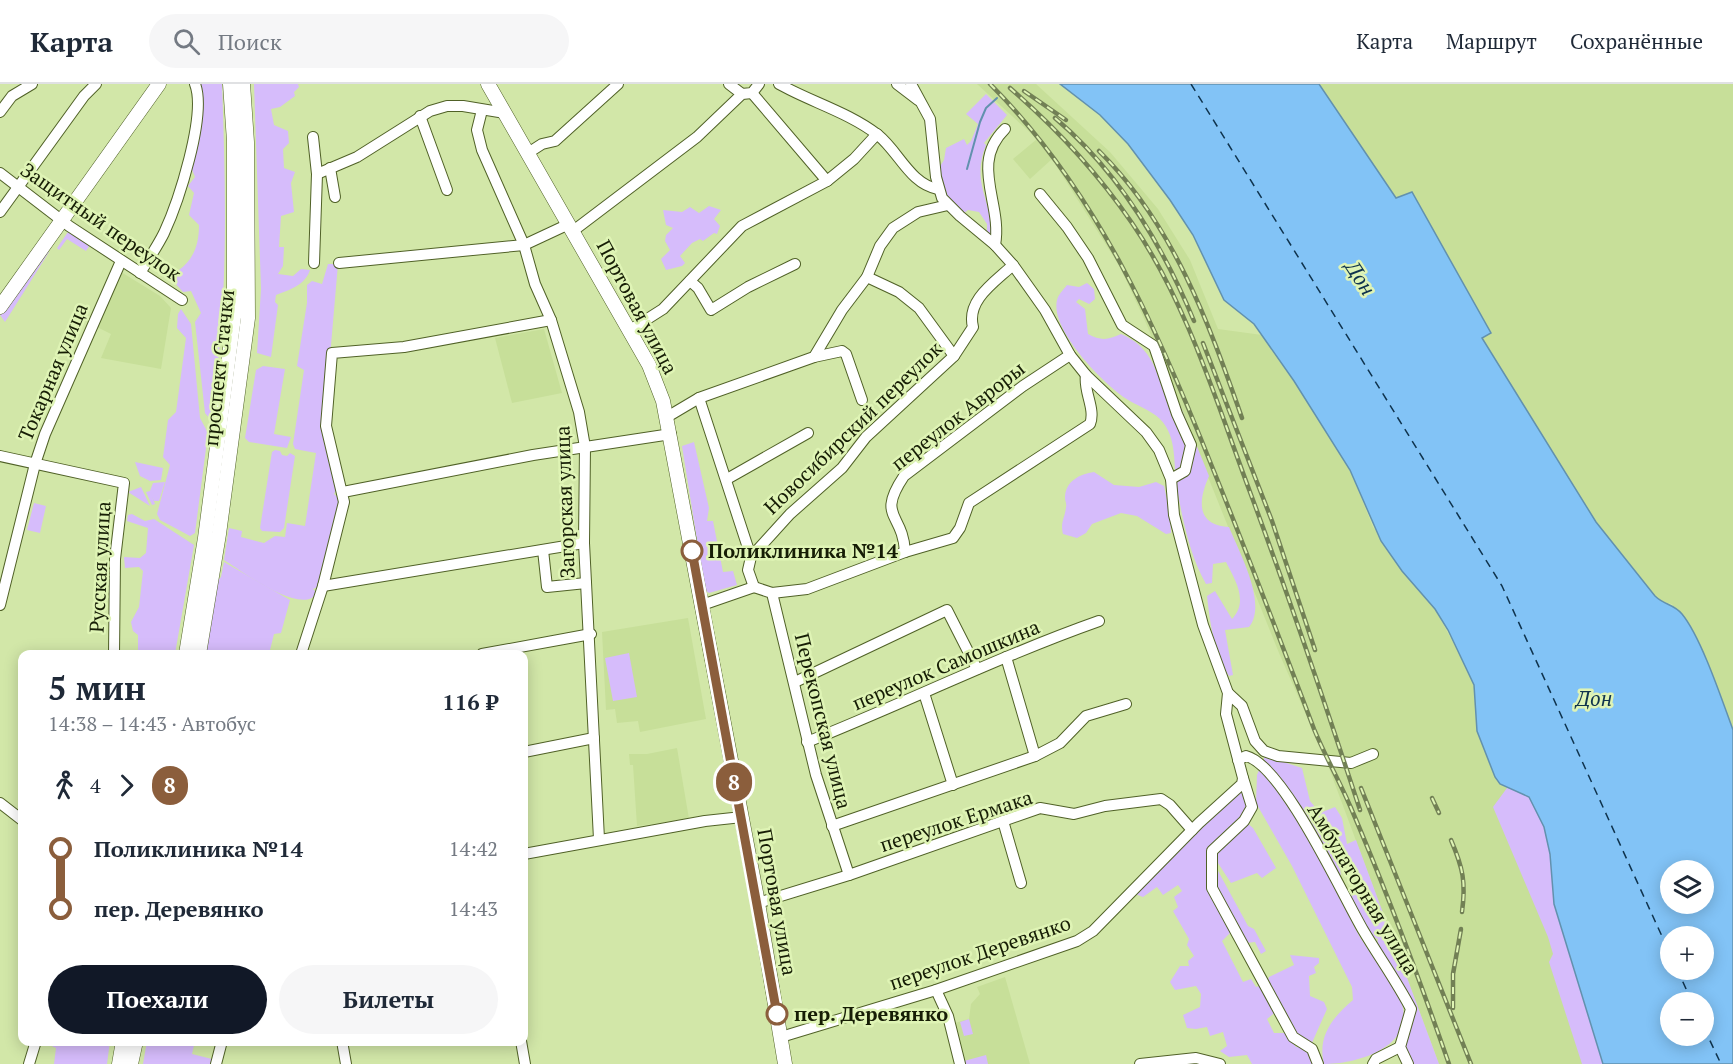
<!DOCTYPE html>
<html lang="ru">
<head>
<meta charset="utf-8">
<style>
  :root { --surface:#fff; --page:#f6f6f7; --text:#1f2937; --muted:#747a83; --line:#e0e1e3; --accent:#111827 }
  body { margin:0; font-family:"PT Serif",serif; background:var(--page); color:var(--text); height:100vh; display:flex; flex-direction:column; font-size:22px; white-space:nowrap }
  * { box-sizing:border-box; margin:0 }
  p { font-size:20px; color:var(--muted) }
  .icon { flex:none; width:33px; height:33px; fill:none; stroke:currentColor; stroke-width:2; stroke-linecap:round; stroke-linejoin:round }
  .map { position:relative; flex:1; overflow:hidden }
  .panel { position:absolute; left:18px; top:566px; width:510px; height:396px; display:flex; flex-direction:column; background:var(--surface); border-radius:12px; box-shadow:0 3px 15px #0003 }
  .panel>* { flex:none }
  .badge { padding:0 12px; border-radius:20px; font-size:21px; line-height:39px }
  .tools { position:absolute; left:1660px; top:776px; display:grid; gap:12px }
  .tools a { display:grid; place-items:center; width:54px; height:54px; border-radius:50%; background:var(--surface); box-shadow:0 3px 15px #0003; font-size:30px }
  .map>.badge { position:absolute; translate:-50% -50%; box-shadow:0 0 0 3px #fff }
  .legs { display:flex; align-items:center; gap:9px; height:66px; padding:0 30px; font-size:20px }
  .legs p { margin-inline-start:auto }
  .summary { display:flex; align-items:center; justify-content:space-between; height:102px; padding:0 30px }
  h1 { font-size:33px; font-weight:700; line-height:45px }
  .action { display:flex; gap:12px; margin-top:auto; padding:12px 30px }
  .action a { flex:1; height:69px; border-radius:36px; background:var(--accent); color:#fff; font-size:24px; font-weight:700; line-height:69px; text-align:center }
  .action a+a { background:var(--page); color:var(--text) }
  ul { padding:0 30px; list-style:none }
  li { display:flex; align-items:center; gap:21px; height:60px; font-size:22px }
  li i { display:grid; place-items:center; width:9px; height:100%; margin:0 8px; background:currentColor }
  li i::after { content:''; width:15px; height:15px; margin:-8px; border:4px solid; border-radius:50%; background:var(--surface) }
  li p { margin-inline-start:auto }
  li:first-child i { background:linear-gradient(#0000 50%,currentColor 0) }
  li:last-child i { background:linear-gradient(currentColor 50%,#0000 0) }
  header { display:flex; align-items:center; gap:36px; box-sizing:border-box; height:84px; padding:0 30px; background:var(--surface); border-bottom:2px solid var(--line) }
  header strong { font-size:28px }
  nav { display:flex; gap:33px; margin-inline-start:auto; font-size:21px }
  .search { width:420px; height:54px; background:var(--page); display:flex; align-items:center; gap:15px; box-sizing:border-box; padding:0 21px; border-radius:33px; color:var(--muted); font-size:22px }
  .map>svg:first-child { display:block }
</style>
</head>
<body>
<header>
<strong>Карта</strong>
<div class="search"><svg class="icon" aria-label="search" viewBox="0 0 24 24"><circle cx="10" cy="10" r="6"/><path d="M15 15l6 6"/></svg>Поиск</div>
<nav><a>Карта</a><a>Маршрут</a><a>Сохранённые</a></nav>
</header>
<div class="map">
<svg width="1733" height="980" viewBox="0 0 1733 980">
  <rect width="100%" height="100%" fill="#d2e7a8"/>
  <g fill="#c7df99">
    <path d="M977,0H1036L1110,68L1158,125L1190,176L1218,245L1262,251L1311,323L1350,386L1373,443L1435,525L1470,590L1476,609V639L1507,704L1603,980H1439L1326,676L1279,569L1146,239L1120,183L1052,75L1030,95L1013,75L1037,55Z"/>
    <path d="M1319,0H1733V646L1697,557L1672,520L1660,517L1655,512L1596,438L1482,254L1491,249L1412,108L1396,114Z"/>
    <path d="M121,188L160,212L171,224L161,285L101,274L111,250L95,242Z"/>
    <path d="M544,245L562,309L512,319L495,254Z"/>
    <path d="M688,534L706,635L640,648L638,637L617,639L615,625L606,626L602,548Z"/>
    <path d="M677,664L689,735L637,742L633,681H630L629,670H647Z"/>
    <path d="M1005,893L1030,980H965L955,939L969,935L971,920L980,910L977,903Z"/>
  </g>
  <g fill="#d6bcfb">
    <path d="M198,0H222C226,112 229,225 210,335L205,329L195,238L201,229L191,207L183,208L175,199L179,186C194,175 199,160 199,141L189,131L194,109L188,102L195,93L191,83Z"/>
    <path d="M254,0H298L299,3L294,8L295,12L280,23L271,25L274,41L288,47L289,59L283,65L284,84L295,88L291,99L294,128L281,132L279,163H284L283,182L278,190L293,192L301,185L310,186C305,201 290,206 276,211L275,218L278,221L271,273L257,269L261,205Z"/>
    <path d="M986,10L1007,31L984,59L986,61C971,98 991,116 993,151H987V140L979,128L968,126L963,130C947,116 942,105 939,84L944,76L946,64L964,55L967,61L971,57L978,40L966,30Z"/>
    <path d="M709,122L721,126L714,135L720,142L717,150L714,149L703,157L700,155L692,159L680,172L685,179L682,182L666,186L661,175L670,166L665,157L666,151L673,144L666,141L663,126L682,128L690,123L699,129Z"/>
    <path d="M70,145L91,159L86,167L67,155L59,166L57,164Z"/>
    <path d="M46,166L49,168L5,238L0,231Z"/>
    <path d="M328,180H338L324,342L336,406L334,410L340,415L320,502L313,505L317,509C302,533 242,487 224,476L229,444L242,447L241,453L264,459L275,452L285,453L287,439L305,442L316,369L295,365L293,360L304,286L297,282L307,219V201L312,197L322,200Z"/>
    <path d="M1087,199L1094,205L1095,215L1089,220L1079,215L1076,218L1085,225L1088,250C1101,257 1108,256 1121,250C1149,262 1155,282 1165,310L1178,316L1209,392C1198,417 1196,441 1229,443C1239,468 1268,520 1249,543L1225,546L1233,591L1229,592C1214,570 1210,538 1207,512L1215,507L1232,535C1249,517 1235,496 1226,478L1213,480L1212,499L1206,500C1190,472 1183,437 1177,405C1173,382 1178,353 1160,335C1151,326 1135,321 1125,314C1102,298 1050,246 1057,216C1058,211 1063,206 1067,201L1079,203Z"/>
    <path d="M181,225L191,240L200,334L208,349L195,449L190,452L160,436L157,430L170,381L163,373L168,336L176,328L186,254L177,244L178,230Z"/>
    <path d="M263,282L285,285L274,350L291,353L287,364L249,358L245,354L256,286Z"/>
    <path d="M694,358L709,424L707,437H713L723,488L733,487L737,501L709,509L705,506L682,362Z"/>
    <path d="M275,366L280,367L282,371L287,372L290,369L295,372L284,444L280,448L262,447L260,444L272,368Z"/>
    <path d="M135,378L163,384L161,396L150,397L140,392Z"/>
    <path d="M1094,388L1114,401L1139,403L1156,398L1164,402L1170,430L1171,449L1166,450L1137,432L1121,429L1092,440L1086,449L1077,454L1063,450C1060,438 1065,434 1066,423C1067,420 1065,417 1065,414C1065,397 1080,390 1094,388Z"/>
    <path d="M165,398L159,417H154L152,413L155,420L152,421L146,408L150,407L153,399Z"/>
    <path d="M141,403L150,422L128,408Z"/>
    <path d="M34,419L46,422L40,449L27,446Z"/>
    <path d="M132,430L145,437L154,435L194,461L175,570H138V551L133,547L131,538L139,523L143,487L139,483L125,484L124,473L140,474L146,469L148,444L127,437L128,431Z"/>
    <path d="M224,478L290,516L281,549L274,550L269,570H205L216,498L221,493Z"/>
    <path d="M629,569L637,613L613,617L605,574Z"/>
    <path d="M1265,672L1302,684L1310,717L1320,729L1335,723L1342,734L1347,760L1356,756L1439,980H1408L1403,972L1411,925L1376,866L1378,855L1369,851L1346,810L1359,802L1355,787L1343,772L1339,775C1341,794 1343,815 1350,833C1361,861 1382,881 1396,907C1426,958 1363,980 1324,980C1317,952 1333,933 1353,916L1352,903L1292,782L1256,719L1257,691Z"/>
    <path d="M1507,704L1519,707L1529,713L1544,743L1550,770L1554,820L1603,980H1582L1549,878L1553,870L1548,853L1493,723Z"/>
    <path d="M1240,708L1243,709L1249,721L1208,776L1232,847L1222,857L1243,898L1251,895L1256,903L1263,901L1277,927L1267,935L1274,949H1286L1296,963H1307L1315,980H1252L1247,971L1229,973L1220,967L1227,962L1223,948L1210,952L1207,943L1196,945L1187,944L1183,931L1200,923L1201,910L1196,902L1175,906L1170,898L1180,882H1189L1188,877L1194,872L1187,861L1189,855L1173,827L1178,823L1174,813L1182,807L1178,801L1163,811L1157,803L1143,813L1135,810L1194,747Z"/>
    <path d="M1247,739L1253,744L1276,784L1262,794L1257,789L1231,799L1214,773L1215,767Z"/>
    <path d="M1217,785L1248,842L1254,845L1266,867L1261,870L1255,858L1246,859L1215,804Z"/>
    <path d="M1290,871L1319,874V879L1314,883L1316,889L1309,892L1310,912L1324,918L1327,925L1311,961L1299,956L1268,896L1269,893L1294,881Z"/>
    <path d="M969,935L973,950L964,952L960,938Z"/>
    <path d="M41,957H110L107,980H54L56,964Z"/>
    <path d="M147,957H195L192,970L216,976L215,980H143Z"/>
    <path d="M986,971L988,980H965L964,977Z"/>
  </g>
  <path fill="#82c3f6" stroke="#6291ae" stroke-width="1.5" fill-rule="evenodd" d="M1060,0H1319L1396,114L1412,108L1491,249L1482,254L1596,438L1655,512C1664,521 1674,520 1682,530C1701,553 1722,616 1733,646V980H1603L1554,820L1550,770L1544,743L1529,713L1500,700L1495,693L1477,647L1474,601L1448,546L1435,525L1402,487L1381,457L1350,386L1294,297L1254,240L1224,216L1193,151L1170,116L1128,60L1100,31ZM1671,786H1704V819H1671ZM1671,852H1704V885H1671ZM1671,918H1704V951H1671Z"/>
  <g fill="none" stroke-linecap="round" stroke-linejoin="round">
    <path stroke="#6291ae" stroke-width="2" d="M967,85L980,38L986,24L997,14"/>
    <g stroke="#0f334d" stroke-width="1.5" stroke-dasharray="8 6" stroke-linecap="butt">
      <path d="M1191,0L1502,502L1671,872"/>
      <path d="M1677,885L1692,918"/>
      <path d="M1704,944L1721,980"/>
    </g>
    <defs>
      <g id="minor">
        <path d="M729,0L742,10"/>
        <path d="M779,0C811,18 848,28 878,51C899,68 910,100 938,105"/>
        <path d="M897,0L918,16"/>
        <path d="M752,9L827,97"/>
        <path d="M482,26L477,46L482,66L524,161L535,200L551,236L579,328L585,363L584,459L599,755"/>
        <path d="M0,28L12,12L32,0"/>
        <path d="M420,32L447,106"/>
        <path d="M313,53L317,90L314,179"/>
        <path d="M528,69L542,60L555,57L618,0"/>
        <path d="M330,84L335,113"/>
        <path d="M0,89L69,142L182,216"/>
        <path d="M317,90L357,73L430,27L447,22H463L505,29"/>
        <path d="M1040,110L1067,143L1088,174L1122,241L1154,262L1177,330L1191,361L1185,387L1171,395"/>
        <path d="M0,128L84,12L96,0"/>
        <path d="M573,147L697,53L742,10L752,9L759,0"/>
        <path d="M995,161C1003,120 969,80 1005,45"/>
        <path d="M339,179L524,161L569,140"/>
        <path d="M140,189C148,176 157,163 164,149C178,119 207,31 195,0"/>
        <path d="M867,193L899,208L919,224L954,272"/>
        <path d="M690,197L698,204L711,226L748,203L795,180"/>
        <path d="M630,246L663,225L742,142L827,97L854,75L877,50"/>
        <path d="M814,273L842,267L846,270L862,316"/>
        <path d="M699,314L751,473L748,486L754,503"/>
        <path d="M667,333L699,314L814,273L842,226L867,193L880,162L893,144L918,128L948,121"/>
        <path d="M0,372L124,399L115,475L114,570"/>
        <path d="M727,395L808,349"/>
        <path d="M343,408L533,371L671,350"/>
        <path d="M543,466L547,503L586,499"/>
        <path d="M905,468C903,428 876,434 904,392L1023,302L1070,271"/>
        <path d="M751,473L790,430L842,384L866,353L954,272L973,243C966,216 995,198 1013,181"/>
        <path d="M323,502L584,459"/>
        <path d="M754,503L772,509L816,691L849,791"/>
        <path d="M772,509L807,505L905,468L953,454L960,444L969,419L1090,340C1096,325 1083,307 1086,291"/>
        <path d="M0,521L35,380L45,350L121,177"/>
        <path d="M702,521L754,503"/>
        <path d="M301,570L323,502L344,418L326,342L332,269L404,263L551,236"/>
        <path d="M482,570L591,550"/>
        <path d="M1006,573L1035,672"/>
        <path d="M795,598L947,526L977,585"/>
        <path d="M924,609L953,701"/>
        <path d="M1228,609L1242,622L1255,657L1264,667L1278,672L1351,679L1373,670"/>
        <path d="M807,658C905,619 1000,572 1099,537"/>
        <path d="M524,668L594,654"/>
        <path d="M1238,676L1246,672C1283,681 1342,810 1363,846C1379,873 1397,898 1411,925L1400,963L1408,980"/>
        <path d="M1243,694L1252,723L1244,737L1212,767V804L1293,953L1312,965L1318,980"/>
        <path d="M0,719L22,736"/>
        <path d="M1003,737L1021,799"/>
        <path d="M832,742L1035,672L1060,659L1086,632L1126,620"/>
        <path d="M524,770L705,737L742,733"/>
        <path d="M758,819L849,791L1040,724L1074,730L1105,722L1161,715L1170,721L1192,746"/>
        <path d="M936,906L948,932L960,980"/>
        <path d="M781,953L936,906L1077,857L1093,847L1199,739L1242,700L1243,694L1226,630L1228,609L1203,541L1174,431L1171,395L1159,366L1146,348L1086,291L1070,271L1045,226L1013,181L995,161L960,132L942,114L936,93L930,35L911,0"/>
        <path d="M342,957L346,980"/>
        <path d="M521,957L525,980"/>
        <path d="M29,980L36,957"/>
        <path d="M216,980L222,957"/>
        <path d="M1140,980L1196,974L1220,980"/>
        <path d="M1373,980L1376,975L1400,963"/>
      </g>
      <g id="major">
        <path d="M488,0L649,281L663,317L758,819L785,980"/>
        <path d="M0,223L159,0"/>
        <path d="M186,570L205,454L234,233V57L230,0"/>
        <path d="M199,570L219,450L248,234L247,58L243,0"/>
        <path d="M119,980L123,957"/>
        <path d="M131,980L136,957"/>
      </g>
    </defs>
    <use href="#minor" stroke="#506127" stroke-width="12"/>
    <use href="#major" stroke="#506127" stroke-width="15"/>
    <use href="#minor" stroke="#fff" stroke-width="10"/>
    <use href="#major" stroke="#fff" stroke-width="14"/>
    <defs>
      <g id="rail">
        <path d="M990,0C1097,107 1158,246 1213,385C1248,471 1281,558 1314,645C1325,672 1340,698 1351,724C1387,808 1419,894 1449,980"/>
        <path d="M1010,4C1056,44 1097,88 1132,139C1187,219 1216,317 1250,408C1289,513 1325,619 1360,726"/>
        <path d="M1024,7L1066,36"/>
        <path d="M1055,34C1119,88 1162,160 1194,237"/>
        <path d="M1099,67C1173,140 1208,237 1242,334"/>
        <path d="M1203,259L1272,437L1315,566"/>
        <path d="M1361,704L1471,980"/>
        <path d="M1432,714L1439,729"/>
        <path d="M1451,756C1463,784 1466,798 1462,828"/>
        <path d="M1453,924V890L1461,845"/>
      </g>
    </defs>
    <use href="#rail" stroke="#728055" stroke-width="4.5"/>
    <use href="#rail" stroke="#dff4b5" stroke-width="2" stroke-dasharray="7" stroke-linecap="butt"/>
  </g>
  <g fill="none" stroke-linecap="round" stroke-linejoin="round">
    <defs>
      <path id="line-1" d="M692,467L777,930"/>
    </defs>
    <use href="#line-1" stroke="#fff" stroke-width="14"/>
    <use href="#line-1" stroke="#8b5e3c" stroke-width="9"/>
  </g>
  <g fill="#fff" stroke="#8b5e3c" stroke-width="3">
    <circle cx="692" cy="467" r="10"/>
    <circle cx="777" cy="930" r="10"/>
  </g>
  <g text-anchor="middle" stroke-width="5" stroke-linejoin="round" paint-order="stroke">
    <g font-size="20" fill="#161d05" stroke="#dff4b5">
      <text transform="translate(101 138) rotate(35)" y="7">Защитный переулок</text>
      <text transform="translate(637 223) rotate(62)" y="7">Портовая улица</text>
      <text transform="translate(219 284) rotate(-84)" y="7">проспект Стачки</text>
      <text transform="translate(53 288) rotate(-67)" y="7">Токарная улица</text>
      <text transform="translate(958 332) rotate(-38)" y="7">переулок Авроры</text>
      <text transform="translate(853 344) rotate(-44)" y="7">Новосибирский переулок</text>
      <text transform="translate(565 418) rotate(-92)" y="7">Загорская улица</text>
      <text transform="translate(100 483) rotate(-87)" y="7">Русская улица</text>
      <text transform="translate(946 581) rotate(-23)" y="7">переулок Самошкина</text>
      <text transform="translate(823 637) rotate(76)" y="7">Перекопская улица</text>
      <text transform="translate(956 737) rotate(-18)" y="7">переулок Ермака</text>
      <text transform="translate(1363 805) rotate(59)" y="7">Амбулаторная улица</text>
      <text transform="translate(777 818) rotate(80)" y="7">Портовая улица</text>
      <text transform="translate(980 869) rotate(-19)" y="7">переулок Деревянко</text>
    </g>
    <g font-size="20" font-weight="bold" fill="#161d05" stroke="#dff4b5" text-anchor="start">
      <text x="708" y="474">Поликлиника №14</text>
      <text x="794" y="937">пер. Деревянко</text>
    </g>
    <g font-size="21" font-style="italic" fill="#0f334d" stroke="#dff4b5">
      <text transform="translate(1360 194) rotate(57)" y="7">Дон</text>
      <text x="1594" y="622">Дон</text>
    </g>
  </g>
</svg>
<div class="tools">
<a><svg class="icon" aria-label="layers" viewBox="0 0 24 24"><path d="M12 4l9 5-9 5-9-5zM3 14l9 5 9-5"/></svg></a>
<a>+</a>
<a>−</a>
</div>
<b class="badge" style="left:734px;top:698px;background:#8b5e3c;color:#fff">8</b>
<section class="panel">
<div class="summary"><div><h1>5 мин</h1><p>14:38 – 14:43 · Автобус</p></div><b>116 ₽</b></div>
<div class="legs"><svg class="icon" aria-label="walk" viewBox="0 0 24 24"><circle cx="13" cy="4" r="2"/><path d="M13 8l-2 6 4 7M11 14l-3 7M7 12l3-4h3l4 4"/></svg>4<svg class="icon" aria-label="forward" viewBox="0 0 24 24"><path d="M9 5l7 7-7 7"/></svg><b class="badge" style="background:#8b5e3c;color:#fff">8</b></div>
<ul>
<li><i style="color:#8b5e3c"></i><b>Поликлиника №14</b><p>14:42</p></li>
<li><i style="color:#8b5e3c"></i><b>пер. Деревянко</b><p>14:43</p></li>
</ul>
<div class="action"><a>Поехали</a><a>Билеты</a></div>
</section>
</div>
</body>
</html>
